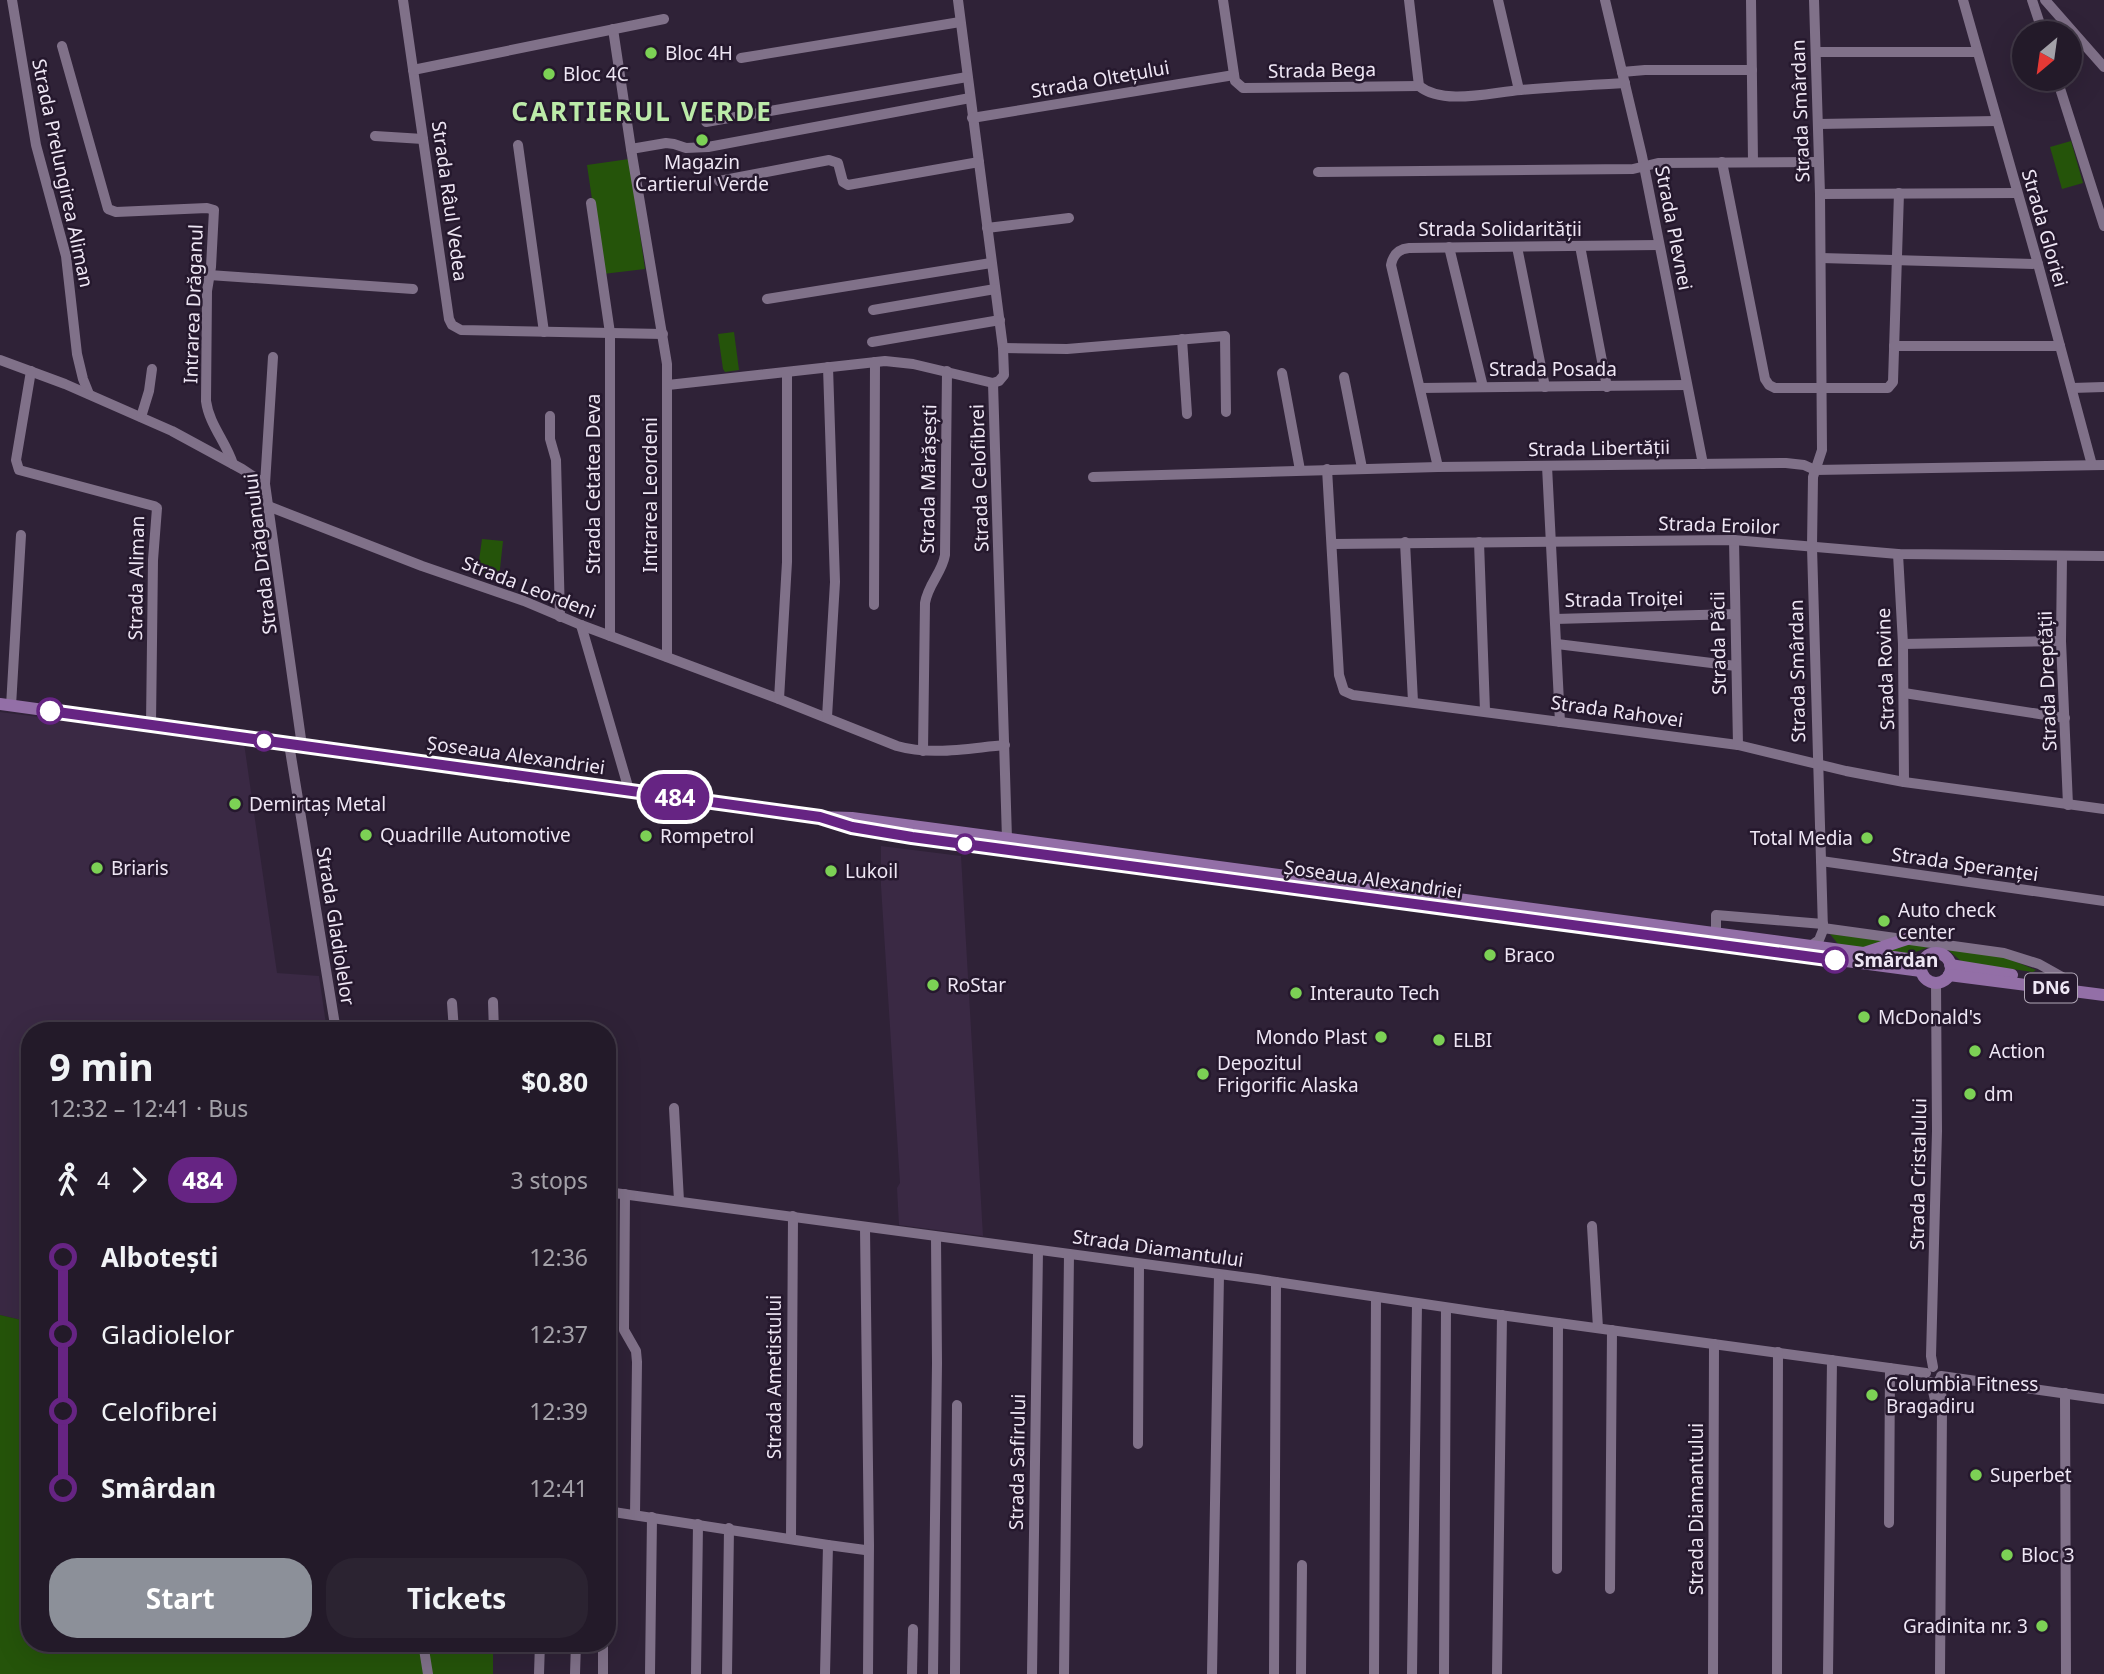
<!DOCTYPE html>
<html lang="en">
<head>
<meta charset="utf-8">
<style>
  :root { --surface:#231a29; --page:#2b2331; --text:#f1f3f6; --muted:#a3a1a8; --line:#403846; --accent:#8c9099 }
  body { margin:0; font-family:"Noto Sans",sans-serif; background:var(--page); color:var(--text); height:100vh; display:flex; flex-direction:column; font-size:26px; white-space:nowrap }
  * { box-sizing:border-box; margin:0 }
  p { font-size:23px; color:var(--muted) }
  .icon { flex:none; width:38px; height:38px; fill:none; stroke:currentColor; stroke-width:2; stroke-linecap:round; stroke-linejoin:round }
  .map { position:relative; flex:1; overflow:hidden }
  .sheet { position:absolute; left:21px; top:1022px; width:595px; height:630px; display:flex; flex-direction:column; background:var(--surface); border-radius:28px; box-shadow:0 7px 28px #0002,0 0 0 2px var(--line) }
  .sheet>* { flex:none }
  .badge { padding:0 14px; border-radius:23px; font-size:24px; line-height:46px }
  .needle { width:46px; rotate:209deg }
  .buttons { position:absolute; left:2012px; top:21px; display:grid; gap:14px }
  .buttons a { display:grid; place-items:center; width:70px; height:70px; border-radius:50%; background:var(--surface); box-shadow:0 7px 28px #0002,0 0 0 2px var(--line); font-size:35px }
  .map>.badge { position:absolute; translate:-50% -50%; box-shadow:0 0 0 4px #fff }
  .legs { display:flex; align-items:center; gap:10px; height:77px; padding:0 28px; font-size:23px }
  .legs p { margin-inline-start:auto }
  .summary { display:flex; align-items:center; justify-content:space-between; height:119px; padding:0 28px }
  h1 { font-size:38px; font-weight:700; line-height:52px }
  .action { display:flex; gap:14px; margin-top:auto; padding:14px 28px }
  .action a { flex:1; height:80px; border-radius:28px; background:var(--accent); color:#fff; font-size:28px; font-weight:700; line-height:80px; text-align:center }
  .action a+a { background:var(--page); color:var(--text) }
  ul { padding:0 28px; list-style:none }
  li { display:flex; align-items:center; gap:24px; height:77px; font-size:26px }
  li i { display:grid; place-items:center; width:10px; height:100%; margin:0 9px; background:currentColor }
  li i::after { content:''; width:18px; height:18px; margin:-9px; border:5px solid; border-radius:50%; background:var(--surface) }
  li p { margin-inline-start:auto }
  li:first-child i { background:linear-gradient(#0000 50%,currentColor 0) }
  li:last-child i { background:linear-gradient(currentColor 50%,#0000 0) }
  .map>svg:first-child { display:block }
</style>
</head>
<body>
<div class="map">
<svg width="2104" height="1674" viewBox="0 0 2104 1674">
  <rect width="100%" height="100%" fill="#2f2237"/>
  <g fill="#3a2944">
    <path d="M0,712L244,743L277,973L319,976L327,1031H30V1322L0,1315Z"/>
    <path d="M881,846L961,856L983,1236L899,1225L897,1188L900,1183L881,886Z"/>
  </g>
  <g fill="#25540a">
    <path d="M2071,141L2083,183L2062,189L2050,147Z"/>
    <path d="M629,159L645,269L603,274L587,165Z"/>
    <path d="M734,332L739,370L725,372L723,369L718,334Z"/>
    <path d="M482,539L503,541L499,578L477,575Z"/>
    <path d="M1830,934L1932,946L1910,954L1838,944Z"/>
    <path d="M1946,948L2002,956L2036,970L2033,972L1962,962Z"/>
    <path d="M0,1315L30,1322V1643H493V1674H0Z"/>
  </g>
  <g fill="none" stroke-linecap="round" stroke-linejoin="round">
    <g stroke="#807189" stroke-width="10">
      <path d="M12,0L36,145L66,256L77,354L83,379L89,394"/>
      <path d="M403,0L449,319L452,325L461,330L663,334"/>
      <path d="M958,0L1003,348L1004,375L999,381L993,383"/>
      <path d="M1223,0L1235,81L1243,88L1419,86"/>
      <path d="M1409,0L1419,86"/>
      <path d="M1498,0L1519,90"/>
      <path d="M1605,0L1642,156L1703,464"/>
      <path d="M1751,0L1753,162"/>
      <path d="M1963,0L2038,264L2092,465"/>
      <path d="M2032,0L2043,33"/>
      <path d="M2045,0L2104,67"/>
      <path d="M613,29L631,149L667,364V657"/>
      <path d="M62,46L108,209L116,212L207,208L214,210L211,267L207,291L206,401C209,424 226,442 233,464"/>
      <path d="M1816,52H1977"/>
      <path d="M741,58L960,22"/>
      <path d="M413,70L664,19"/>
      <path d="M1622,72L1645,70H1752"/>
      <path d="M2057,79L2104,226"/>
      <path d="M1419,86C1444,106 1492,92 1521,90C1555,87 1590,85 1625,83"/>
      <path d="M972,118L1234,75"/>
      <path d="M706,122L967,77"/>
      <path d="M1818,124L1997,121"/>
      <path d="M375,136L423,139"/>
      <path d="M518,145L544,332"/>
      <path d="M631,149L666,143L674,144L686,148L708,147L970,98"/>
      <path d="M1722,162L1765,379L1769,385L1775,388H1888L1893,382L1899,193"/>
      <path d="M1318,172L1633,169L1658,163L1819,162"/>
      <path d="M719,181L829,160L838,163L843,182L848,185L979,162"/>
      <path d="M1820,194L2017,193"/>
      <path d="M591,203L610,333V636"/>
      <path d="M987,228L1069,218"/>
      <path d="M1580,246L1607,387"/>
      <path d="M1449,247L1483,387"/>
      <path d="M1517,247L1545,387"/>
      <path d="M1821,258L2038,264"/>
      <path d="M209,275L413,289"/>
      <path d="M767,299L991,263"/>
      <path d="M873,310L995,289"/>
      <path d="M1182,339L1187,414"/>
      <path d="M872,342L1000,320"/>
      <path d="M1894,346H2060"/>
      <path d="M1003,348L1067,349L1225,336L1226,412"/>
      <path d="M273,357L265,484L302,746"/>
      <path d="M0,360L65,384L172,431L242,469L265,484"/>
      <path d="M31,371L16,460L19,470L154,506L157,508L153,560L151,724"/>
      <path d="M1282,373L1300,470"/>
      <path d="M1344,377L1362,468"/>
      <path d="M993,383L1007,839"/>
      <path d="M668,385L885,361L913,364L993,383"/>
      <path d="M1420,388L1687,385"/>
      <path d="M2072,388L2104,387"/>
      <path d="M550,416V439L556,460L560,617"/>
      <path d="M141,417L149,391L152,369"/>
      <path d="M1547,466L1560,722"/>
      <path d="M1438,467L1391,265C1393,255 1398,249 1409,248L1659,245"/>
      <path d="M1327,469L1339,675L1344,691L1353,695L1738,745L1846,771L1904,782L2104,809"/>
      <path d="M1093,477L1438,467L1786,463L1804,465L1815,470L2104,465"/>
      <path d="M268,506L422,566L524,601L581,625L779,699L897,746C932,756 969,748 1005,745"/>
      <path d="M1734,540L1738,745"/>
      <path d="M1405,542L1413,702"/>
      <path d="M1479,542L1485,711"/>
      <path d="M1333,544L1734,540L1898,554L2104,556"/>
      <path d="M1898,554L1903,644L1904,782"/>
      <path d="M2062,556L2061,641L2068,805"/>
      <path d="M874,605L875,362"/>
      <path d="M1555,619L1735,614"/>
      <path d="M581,625L629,790"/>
      <path d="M1557,644L1736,666"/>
      <path d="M1903,644L2061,641"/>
      <path d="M1904,693L2065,718"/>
      <path d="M779,699L787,562V372"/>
      <path d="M11,706L21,535"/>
      <path d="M827,717L835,582L828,367"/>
      <path d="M289,744L336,1031"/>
      <path d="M923,751L925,603C928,584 942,573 945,555L947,371"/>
      <path d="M1821,861L2104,901"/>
      <path d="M1823,928L2004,953L2039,964L2073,983"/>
      <path d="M1716,934V915L1823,924"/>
      <path d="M1809,947L1819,940L1823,930L1812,547L1813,477L1822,450L1820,194L1814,0"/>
      <path d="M493,1002L494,1031"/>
      <path d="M452,1003L454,1031"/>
      <path d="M674,1108L679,1201"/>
      <path d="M607,1192L1257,1279L1485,1313L1926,1373"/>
      <path d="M625,1194L624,1330L636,1351L637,1362L635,1515"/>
      <path d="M1592,1226L1598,1328"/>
      <path d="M865,1228L869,1545L868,1674"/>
      <path d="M1933,1367L1931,1356L1937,1131L1936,982"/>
      <path d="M1941,1376L2104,1399"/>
      <path d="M1939,1380L1941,1389L1942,1409L1940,1674"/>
      <path d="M1931,1382L1936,1405"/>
      <path d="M2065,1393L2066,1674"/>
      <path d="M1138,1444L1139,1265"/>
      <path d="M607,1511L828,1545L865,1550L868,1549"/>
      <path d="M1889,1523L1890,1368"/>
      <path d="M791,1538L793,1216"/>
      <path d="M1557,1569L1558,1323"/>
      <path d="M1610,1589L1612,1330"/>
      <path d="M423,1643L428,1674"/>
      <path d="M539,1674L540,1643"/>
      <path d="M575,1674L576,1643"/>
      <path d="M603,1674V1643"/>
      <path d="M650,1674L652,1517"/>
      <path d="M696,1674L698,1524"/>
      <path d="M727,1674L729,1528"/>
      <path d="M825,1674L828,1545"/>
      <path d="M912,1674L913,1629"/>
      <path d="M933,1674L937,1363L936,1237"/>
      <path d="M955,1674L957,1405"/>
      <path d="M1032,1674L1038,1250"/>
      <path d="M1064,1674L1069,1254"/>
      <path d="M1212,1674L1219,1275"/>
      <path d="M1274,1674L1276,1282"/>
      <path d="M1301,1674L1302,1565"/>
      <path d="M1374,1674L1376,1297"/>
      <path d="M1412,1674L1417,1303"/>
      <path d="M1444,1674L1446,1308"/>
      <path d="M1497,1674L1502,1315"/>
      <path d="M1713,1674L1714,1344"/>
      <path d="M1777,1674L1778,1352"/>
      <path d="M1828,1674L1832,1360"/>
    </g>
    <g stroke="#936fa7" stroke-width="12">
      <path d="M0,704L820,817L852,818L965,833L1923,961"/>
      <path d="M837,822L852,827L912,837L1921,971"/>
      <path d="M1864,953L1907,939"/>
      <circle cx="1936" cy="968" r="15"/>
      <path d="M1950,965L2012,975"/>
      <path d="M1949,975L2104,995"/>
    </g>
  </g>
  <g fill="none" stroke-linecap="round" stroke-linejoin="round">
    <defs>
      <path id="line-1" d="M50,711L820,817L852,827L912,837L1835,960"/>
    </defs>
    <use href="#line-1" stroke="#fff" stroke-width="16"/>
    <use href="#line-1" stroke="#662483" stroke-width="10"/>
  </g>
  <g fill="#7cd155" stroke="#25182d" stroke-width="2.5">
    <circle cx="651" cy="53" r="7"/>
    <circle cx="549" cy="74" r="7"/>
    <circle cx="702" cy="140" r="7"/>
    <circle cx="235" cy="804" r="7"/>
    <circle cx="366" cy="835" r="7"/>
    <circle cx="646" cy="836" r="7"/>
    <circle cx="1867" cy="838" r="7"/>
    <circle cx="97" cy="868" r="7"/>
    <circle cx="831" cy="871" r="7"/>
    <circle cx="1884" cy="921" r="7"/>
    <circle cx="1490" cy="955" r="7"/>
    <circle cx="933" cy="985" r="7"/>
    <circle cx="1296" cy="993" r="7"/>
    <circle cx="1864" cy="1017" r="7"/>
    <circle cx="1381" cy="1037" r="7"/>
    <circle cx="1439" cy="1040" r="7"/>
    <circle cx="1975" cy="1051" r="7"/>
    <circle cx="1203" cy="1074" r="7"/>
    <circle cx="1970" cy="1094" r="7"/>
    <circle cx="1872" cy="1395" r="7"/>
    <circle cx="1976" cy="1475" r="7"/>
    <circle cx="2007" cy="1555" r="7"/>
    <circle cx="2042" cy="1626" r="7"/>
  </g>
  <g fill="#fff" stroke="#662483" stroke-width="3.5">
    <circle cx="50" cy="711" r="12"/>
    <circle cx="264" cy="741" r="9"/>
    <circle cx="965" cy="844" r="9"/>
    <circle cx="1835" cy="960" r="12"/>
  </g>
  <g text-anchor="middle" stroke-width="5" stroke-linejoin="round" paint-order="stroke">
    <rect fill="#25182d" stroke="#b2a8b8" stroke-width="2" x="2025" y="973.5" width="52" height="29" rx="5"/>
    <g font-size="18" font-weight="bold" fill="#eee6f4">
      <text x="2051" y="994">DN6</text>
    </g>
    <g font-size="19" fill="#eee6f4" stroke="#25182d" text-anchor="start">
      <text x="665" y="60">Bloc 4H</text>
      <text x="563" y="81">Bloc 4C</text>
      <text x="702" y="169" text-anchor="middle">Magazin<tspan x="702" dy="22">Cartierul Verde</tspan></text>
      <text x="249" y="811">Demirtaș Metal</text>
      <text x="380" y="842">Quadrille Automotive</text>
      <text x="660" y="843">Rompetrol</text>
      <text x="1853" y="845" text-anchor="end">Total Media</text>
      <text x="111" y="875">Briaris</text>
      <text x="845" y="878">Lukoil</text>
      <text x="1898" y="917">Auto check<tspan x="1898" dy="22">center</tspan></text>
      <text x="1504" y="962">Braco</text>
      <text x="947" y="992">RoStar</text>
      <text x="1310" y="1000">Interauto Tech</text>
      <text x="1878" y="1024">McDonald's</text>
      <text x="1367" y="1044" text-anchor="end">Mondo Plast</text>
      <text x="1453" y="1047">ELBI</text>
      <text x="1989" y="1058">Action</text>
      <text x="1217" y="1070">Depozitul<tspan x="1217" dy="22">Frigorific Alaska</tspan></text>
      <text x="1984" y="1101">dm</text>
      <text x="1886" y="1391">Columbia Fitness<tspan x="1886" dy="22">Bragadiru</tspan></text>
      <text x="1990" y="1482">Superbet</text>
      <text x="2021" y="1562">Bloc 3</text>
      <text x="2028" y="1633" text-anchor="end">Gradinita nr. 3</text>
    </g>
    <g font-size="19" fill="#eee6f4" stroke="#25182d">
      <text transform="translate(1322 70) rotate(-1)" y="7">Strada Bega</text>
      <text transform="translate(1100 79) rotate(-10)" y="7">Strada Oltețului</text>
      <text transform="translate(1800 111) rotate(-92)" y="7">Strada Smârdan</text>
      <text transform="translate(63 173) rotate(78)" y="7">Strada Prelungirea Aliman</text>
      <text transform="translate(450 201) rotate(82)" y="7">Strada Râul Vedea</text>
      <text transform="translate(1674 228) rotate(79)" y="7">Strada Plevnei</text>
      <text transform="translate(2045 228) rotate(74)" y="7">Strada Gloriei</text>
      <text x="1500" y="236">Strada Solidarității</text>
      <text transform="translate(193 304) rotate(-88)" y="7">Intrarea Drăganul</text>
      <text x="1553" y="376">Strada Posada</text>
      <text transform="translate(1599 448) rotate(-1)" y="7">Strada Libertății</text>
      <text transform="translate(979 478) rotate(-92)" y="7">Strada Celofibrei</text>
      <text transform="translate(928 479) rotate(-89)" y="7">Strada Mărășești</text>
      <text transform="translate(593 484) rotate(-90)" y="7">Strada Cetatea Deva</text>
      <text transform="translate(650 495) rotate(-90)" y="7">Intrarea Leordeni</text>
      <text transform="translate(1719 525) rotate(2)" y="7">Strada Eroilor</text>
      <text transform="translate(260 554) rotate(-97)" y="7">Strada Drăganului</text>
      <text transform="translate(136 578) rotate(-89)" y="7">Strada Aliman</text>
      <text transform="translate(529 587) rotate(21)" y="7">Strada Leordeni</text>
      <text transform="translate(1624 599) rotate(-1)" y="7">Strada Troiței</text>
      <text transform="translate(1718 643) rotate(-91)" y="7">Strada Păcii</text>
      <text transform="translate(1885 669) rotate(-92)" y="7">Strada Rovine</text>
      <text transform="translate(1797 671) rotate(-91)" y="7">Strada Smârdan</text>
      <text transform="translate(2047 681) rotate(-92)" y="7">Strada Dreptății</text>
      <text transform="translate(1617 711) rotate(8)" y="7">Strada Rahovei</text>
      <text transform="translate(516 755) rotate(8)" y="7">Șoseaua Alexandriei</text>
      <text transform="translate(1965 864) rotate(8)" y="7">Strada Speranței</text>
      <text transform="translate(1373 879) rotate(8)" y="7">Șoseaua Alexandriei</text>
      <text transform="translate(336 926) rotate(81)" y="7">Strada Gladiolelor</text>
      <text transform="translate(1918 1174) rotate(-89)" y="7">Strada Cristalului</text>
      <text transform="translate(1158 1248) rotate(8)" y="7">Strada Diamantului</text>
      <text transform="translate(774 1377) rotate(-90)" y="7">Strada Ametistului</text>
      <text transform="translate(1017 1462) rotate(-89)" y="7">Strada Safirului</text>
      <text transform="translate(1696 1509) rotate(-90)" y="7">Strada Diamantului</text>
    </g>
    <g font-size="19" font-weight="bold" fill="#eee6f4" stroke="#25182d" text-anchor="start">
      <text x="1854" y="967">Smârdan</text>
    </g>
    <g font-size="26" font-weight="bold" letter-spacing="2" fill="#bceba9" stroke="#25182d">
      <text x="642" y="121">CARTIERUL VERDE</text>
    </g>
  </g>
</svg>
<div class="buttons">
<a><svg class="needle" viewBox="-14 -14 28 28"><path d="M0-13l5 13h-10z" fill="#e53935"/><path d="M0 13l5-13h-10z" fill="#a3a1a8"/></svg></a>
</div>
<b class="badge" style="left:675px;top:797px;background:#662483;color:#fff">484</b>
<section class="sheet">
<div class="summary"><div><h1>9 min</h1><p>12:32 – 12:41 · Bus</p></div><b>$0.80</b></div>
<div class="legs"><svg class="icon" aria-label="walk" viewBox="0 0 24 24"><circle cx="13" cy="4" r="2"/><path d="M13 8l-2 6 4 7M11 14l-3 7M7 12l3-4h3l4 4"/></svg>4<svg class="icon" aria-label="forward" viewBox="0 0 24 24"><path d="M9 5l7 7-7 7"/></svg><b class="badge" style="background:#662483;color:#fff">484</b><p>3 stops</p></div>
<ul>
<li><i style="color:#662483"></i><b>Albotești</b><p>12:36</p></li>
<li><i style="color:#662483"></i><span>Gladiolelor</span><p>12:37</p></li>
<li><i style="color:#662483"></i><span>Celofibrei</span><p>12:39</p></li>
<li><i style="color:#662483"></i><b>Smârdan</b><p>12:41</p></li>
</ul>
<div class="action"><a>Start</a><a>Tickets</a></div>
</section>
</div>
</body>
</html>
